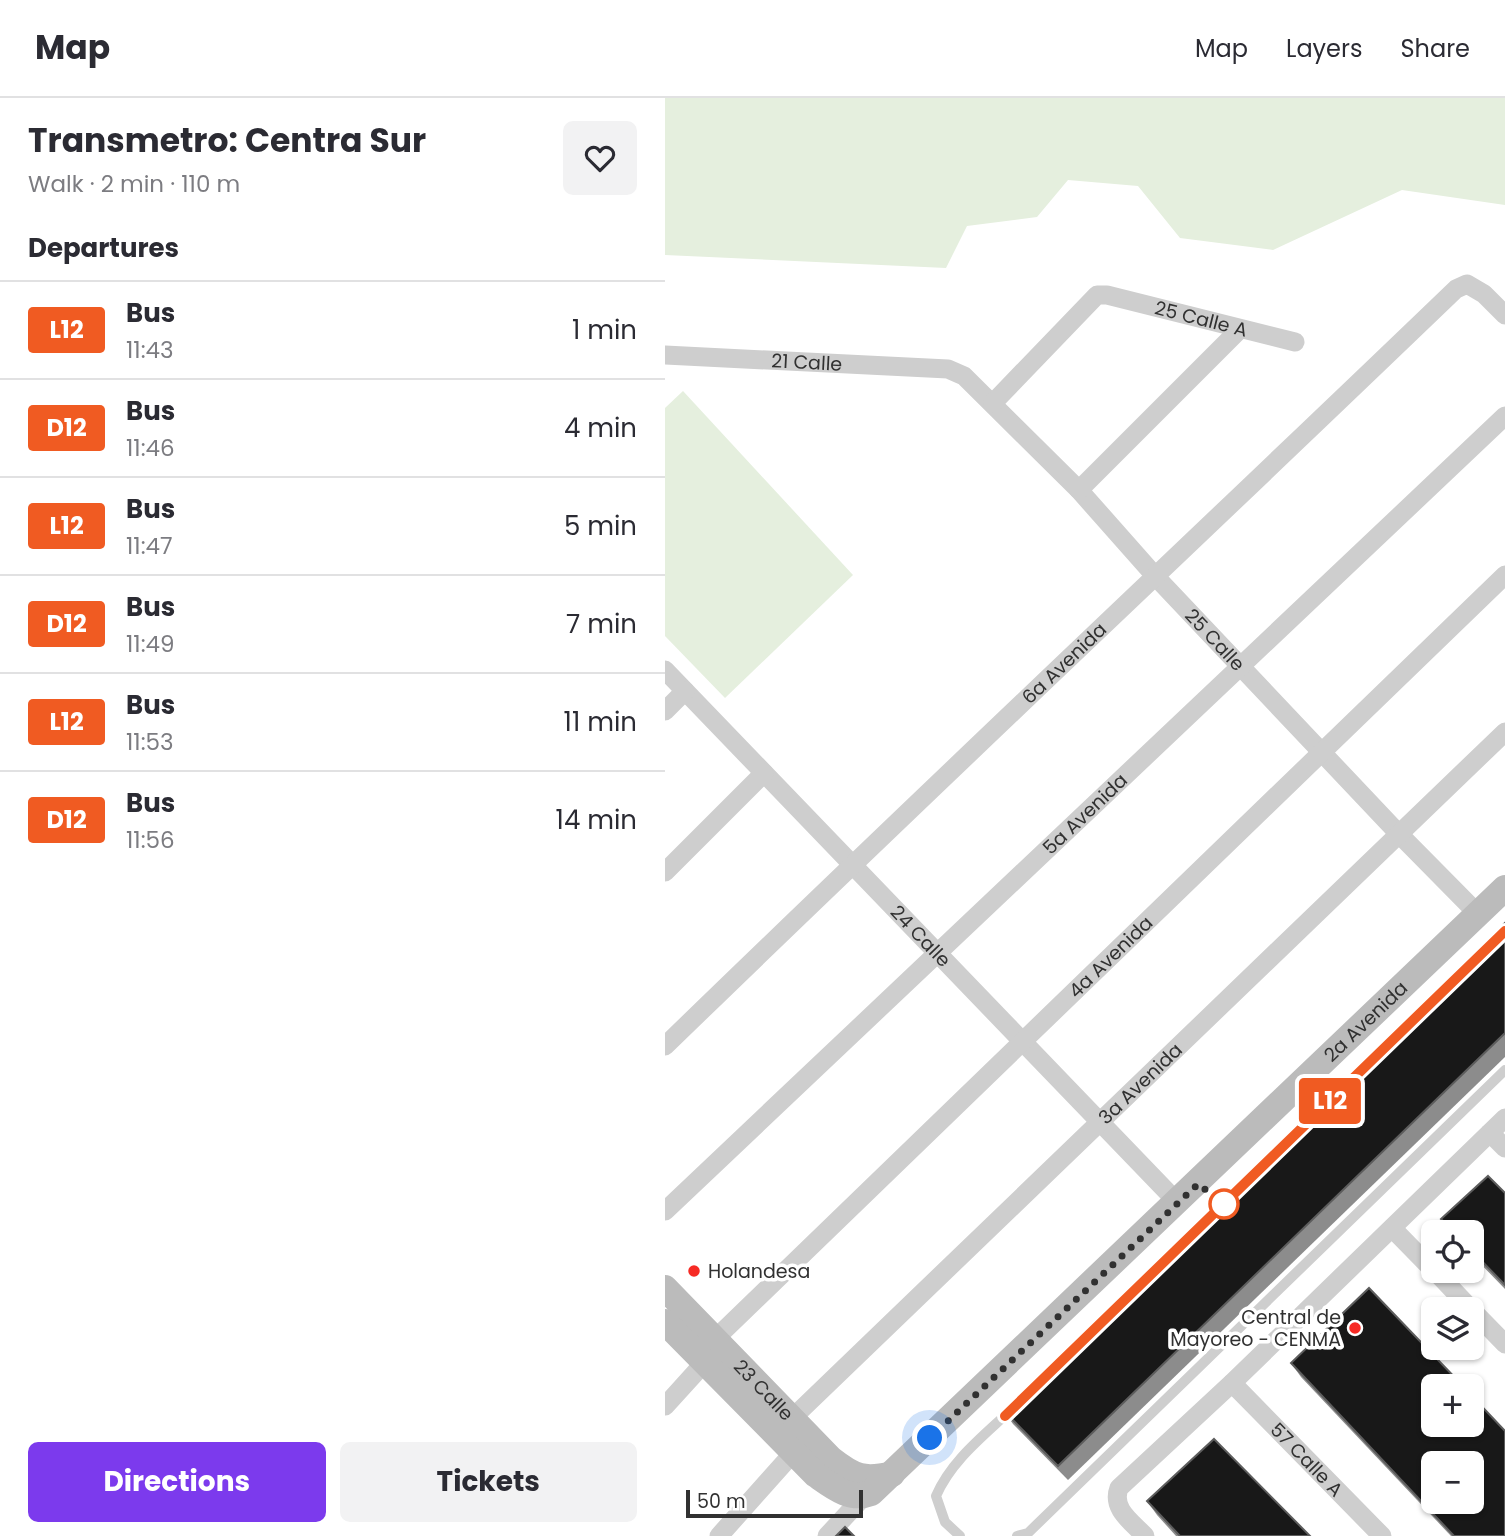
<!DOCTYPE html>
<html lang="en">
<head>
<meta charset="utf-8">
<style>
  :root { --surface:#fff; --page:#f2f2f3; --text:#2b2b33; --muted:#7c7c81; --line:#e1e1e2; --accent:#7c3aed }
  body { margin:0; font-family:Poppins,sans-serif; background:var(--page); color:var(--text); height:100vh; display:flex; flex-direction:column; font-size:26px; white-space:nowrap }
  * { box-sizing:border-box; margin:0 }
  p { font-size:23px; color:var(--muted) }
  .icon { flex:none; width:38px; height:38px; fill:none; stroke:currentColor; stroke-width:2; stroke-linecap:round; stroke-linejoin:round }
  .map { position:relative; flex:1; overflow:hidden }
  .sheet { display:flex; flex-direction:column; background:var(--surface); width:665px }
  .sheet>* { flex:none }
  .badge { padding:0 14px; border-radius:5px; font-size:24px; line-height:46px }
  .controls { position:absolute; left:756px; top:1122px; display:grid; gap:14px }
  .controls a { display:grid; place-items:center; width:63px; height:63px; border-radius:10px; background:var(--surface); box-shadow:0 2px 5px #0004; font-size:35px }
  .scale { position:absolute; left:21px; bottom:18px; width:177px; box-sizing:border-box; padding-left:7px; border:4px solid #313131; border-top:0; font-size:19px; line-height:24px; white-space:nowrap; color:#313131; -webkit-text-stroke:5px #fff; paint-order:stroke }
  .you { position:absolute; width:35px; height:35px; margin:-18px; border:5px solid #fff; border-radius:50%; background:#1a73e8; box-shadow:0 0 0 10px #1a73e833 }
  .map>.badge { position:absolute; translate:-50% -50%; box-shadow:0 0 0 4px #fff }
  h2 { padding:0 28px; font-size:26px; line-height:63px }
  .round { display:grid; place-items:center; flex:none; width:74px; height:74px; border-radius:10px; background:var(--page) }
  .head { display:flex; align-items:center; justify-content:space-between; height:119px; padding:0 28px }
  h1 { font-size:33px; font-weight:700; line-height:52px }
  .cta { display:flex; gap:14px; margin-top:auto; padding:14px 28px }
  .cta a { flex:1; height:80px; border-radius:10px; background:var(--accent); color:#fff; font-size:28px; font-weight:700; line-height:80px; text-align:center }
  .cta a+a { background:var(--page); color:var(--text) }
  ul { padding:0; list-style:none }
  li { display:flex; align-items:center; gap:21px; height:98px; padding:0 28px; border-top:2px solid var(--line) }
  li div { flex:1 }
  li b { display:block; font-size:26px }
  li em { font-style:normal }
  li .badge { min-width:77px; font-weight:700; text-align:center }
  header { display:flex; align-items:center; gap:42px; box-sizing:border-box; height:98px; padding:0 35px; background:var(--surface); border-bottom:2px solid var(--line) }
  header strong { font-size:33px }
  nav { display:flex; gap:38px; margin-inline-start:auto; font-size:24px }
  main { display:flex; flex:1; min-height:0 }
  .map>svg:first-child { display:block }
</style>
</head>
<body>
<header>
<strong>Map</strong>
<nav><a>Map</a><a>Layers</a><a>Share</a></nav>
</header>
<main>
<section class="sheet">
<div class="head"><div><h1>Transmetro: Centra Sur</h1><p>Walk · 2 min · 110 m</p></div><a class="round"><svg class="icon" aria-label="heart" viewBox="0 0 24 24"><path d="M12 20l-8-8c-3-5 5-10 8-4 3-6 11-1 8 4z"/></svg></a></div>
<h2>Departures</h2>
<ul>
<li><span class="badge" style="background:#f05b22;color:#fff">L12</span><div><b>Bus</b><p>11:43</p></div><em>1 min</em></li>
<li><span class="badge" style="background:#f05b22;color:#fff">D12</span><div><b>Bus</b><p>11:46</p></div><em>4 min</em></li>
<li><span class="badge" style="background:#f05b22;color:#fff">L12</span><div><b>Bus</b><p>11:47</p></div><em>5 min</em></li>
<li><span class="badge" style="background:#f05b22;color:#fff">D12</span><div><b>Bus</b><p>11:49</p></div><em>7 min</em></li>
<li><span class="badge" style="background:#f05b22;color:#fff">L12</span><div><b>Bus</b><p>11:53</p></div><em>11 min</em></li>
<li><span class="badge" style="background:#f05b22;color:#fff">D12</span><div><b>Bus</b><p>11:56</p></div><em>14 min</em></li>
</ul>
<div class="cta"><a>Directions</a><a>Tickets</a></div>
</section>
<div class="map">
<svg width="840" height="1438" viewBox="0 0 840 1438">
  <rect width="100%" height="100%" fill="#fff"/>
  <g fill="#e5efde">
    <path d="M0,0H840V107L737,92L608,152L515,140L473,88L403,82L372,119L302,128L281,170L0,157Z"/>
    <path d="M18,293L188,477L60,600L0,538V310Z"/>
  </g>
  <g fill="none" stroke-linecap="round" stroke-linejoin="round">
    <g stroke="#cecece" stroke-width="10">
      <path d="M295,1438L280,1424L271,1398C287,1361 321,1336 349,1309"/>
      <path d="M352,1438L363,1435L840,972"/>
    </g>
    <g stroke="#cecece" stroke-width="19">
      <path id="s1" d="M0,257L283,271L299,278L414,392L491,479L734,736L813,816"/>
      <path id="s2" d="M328,305L432,197H442L630,244"/>
      <path d="M414,392L575,231"/>
      <path id="s3" d="M0,572L513,1105"/>
      <path d="M0,613L20,593"/>
      <path d="M0,774L99,675"/>
      <path id="s4" d="M0,948C262,693 528,444 791,191L802,186L819,196L840,217"/>
      <path d="M825,1035L840,1050"/>
      <path id="s5" d="M0,1113L840,318"/>
      <path d="M727,1130L768,1172"/>
      <path d="M769,1172L806,1211"/>
      <path d="M807,1212L840,1246"/>
      <path id="s6" d="M50,1241L840,477"/>
      <path id="s7" d="M567,1285L717,1438"/>
      <path d="M0,1308L40,1264"/>
      <path id="s8" d="M117,1330L840,634"/>
      <path d="M54,1438L137,1345"/>
      <path d="M162,1438L199,1398L202,1391"/>
      <path d="M480,1438C467,1424 446,1411 454,1390L567,1285L840,1020"/>
    </g>
    <g stroke="#bbb" stroke-width="26">
      <path id="s9" d="M0,1190L166,1361C189,1379 199,1383 227,1376"/>
      <path id="s10" d="M0,1224L151,1377C168,1389 185,1403 206,1395L840,790"/>
    </g>
  </g>
  <g fill="#8c8c8c">
    <path d="M840,825V959L403,1382L348,1326L338,1312Z"/>
    <path d="M840,1095V1191L807,1157V1134H785L776,1121Z"/>
    <path d="M626,1265L840,1438H786L636,1279Z"/>
    <path d="M482,1403L645,1438H511L492,1417Z"/>
  </g>
  <g fill="#181818" stroke="#5d5d5d" stroke-width="2" fill-rule="evenodd">
    <path d="M840,825V935L393,1368L338,1312Z"/>
    <path d="M823,1078L840,1095V1187L807,1153V1134H789L776,1121Z"/>
    <path d="M704,1190L798,1288H768V1326H807V1298L840,1333V1438H789L626,1265ZM768,1365H807V1404H768Z"/>
    <path d="M549,1341L645,1438H515L482,1403Z"/>
    <path d="M180,1429L189,1438H171Z"/>
  </g>
  <g fill="none" stroke-linecap="round" stroke-linejoin="round">
    <defs>
      <path id="line" d="M340,1318L840,833"/>
    </defs>
    <use href="#line" stroke="#fff" stroke-width="16"/>
    <use href="#line" stroke="#f05b22" stroke-width="10"/>
    <path stroke="#313131" stroke-width="7" stroke-dasharray="0 12.6" d="M265,1340L533,1086L559,1106"/>
  </g>
  <circle fill="#fff" stroke="#f05b22" stroke-width="3.5" cx="559" cy="1106" r="14"/>
  <g fill="#f62a24" stroke="#fff" stroke-width="2.5">
    <circle cx="29" cy="1173" r="7"/>
    <circle cx="690" cy="1230" r="7"/>
  </g>
  <g text-anchor="middle" stroke-width="7" stroke-linejoin="round" paint-order="stroke">
    <g font-size="19" fill="#313131" stroke="#fff">
      <text dy="7" stroke="none"><textPath href="#s2" startOffset="257">25 Calle A</textPath></text>
      <text dy="7" stroke="none"><textPath href="#s1" startOffset="142">21 Calle</textPath></text>
      <text dy="7" stroke="none"><textPath href="#s1" startOffset="665">25 Calle</textPath></text>
      <text dy="7" stroke="none"><textPath href="#s4" startOffset="553">6a Avenida</textPath></text>
      <text dy="7" stroke="none"><textPath href="#s5" startOffset="578">5a Avenida</textPath></text>
      <text dy="7" stroke="none"><textPath href="#s3" startOffset="369">24 Calle</textPath></text>
      <text dy="7" stroke="none"><textPath href="#s6" startOffset="550">4a Avenida</textPath></text>
      <text dy="7" stroke="none"><textPath href="#s10" startOffset="959">2a Avenida</textPath></text>
      <text dy="7" stroke="none"><textPath href="#s8" startOffset="497">3a Avenida</textPath></text>
      <text dy="7" stroke="none"><textPath href="#s9" startOffset="142">23 Calle</textPath></text>
      <text dy="7" stroke="none"><textPath href="#s7" startOffset="107">57 Calle A</textPath></text>
    </g>
    <g font-size="19" fill="#313131" stroke="#fff" text-anchor="start">
      <text x="43" y="1180">Holandesa</text>
      <text x="676" y="1226" text-anchor="end">Central de<tspan x="676" dy="22">Mayoreo - CENMA</tspan></text>
    </g>
  </g>
</svg>
<div class="controls">
<a><svg class="icon" aria-label="locate" viewBox="0 0 24 24"><circle cx="12" cy="12" r="6"/><path d="M12 2v4M12 18v4M2 12h4M18 12h4"/></svg></a>
<a><svg class="icon" aria-label="layers" viewBox="0 0 24 24"><path d="M12 4l9 5-9 5-9-5zM3 14l9 5 9-5"/></svg></a>
<a>+</a>
<a>−</a>
</div>
<div class="scale">50 m</div>
<div class="you" style="left:265px;top:1340px"></div>
<b class="badge" style="left:665px;top:1003px;background:#f05b22;color:#fff">L12</b>
</div>
</main>
</body>
</html>
